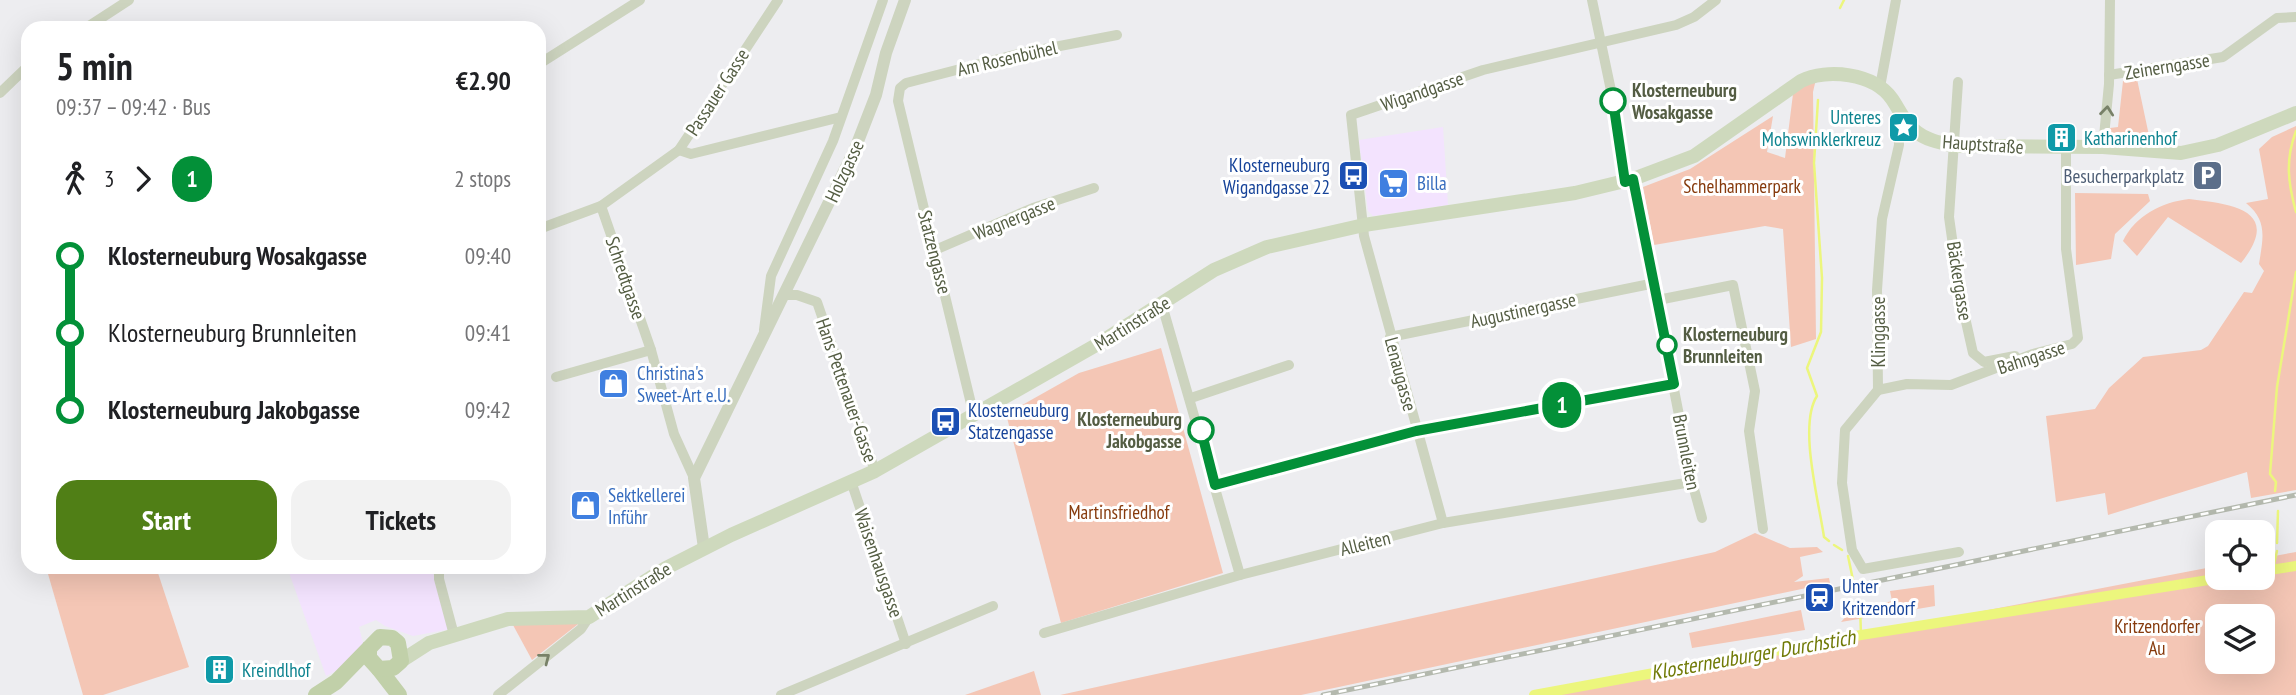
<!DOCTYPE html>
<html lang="en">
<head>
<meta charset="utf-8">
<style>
  :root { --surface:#fff; --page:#f2f2f2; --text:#202124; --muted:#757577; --accent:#507f16 }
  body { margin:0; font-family:"PT Sans Narrow",sans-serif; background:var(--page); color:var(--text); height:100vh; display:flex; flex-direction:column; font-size:26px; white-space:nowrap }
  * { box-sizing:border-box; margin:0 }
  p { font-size:23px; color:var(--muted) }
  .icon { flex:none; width:38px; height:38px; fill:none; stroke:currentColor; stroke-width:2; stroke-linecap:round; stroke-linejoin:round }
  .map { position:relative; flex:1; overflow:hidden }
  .sheet { position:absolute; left:21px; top:21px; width:525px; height:553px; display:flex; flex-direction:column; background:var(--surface); border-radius:21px; box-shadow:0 7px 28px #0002 }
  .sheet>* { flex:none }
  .badge { padding:0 14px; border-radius:23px; font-size:24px; line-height:46px }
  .fabs { position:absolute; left:2205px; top:520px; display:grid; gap:14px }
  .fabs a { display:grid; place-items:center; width:70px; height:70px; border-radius:14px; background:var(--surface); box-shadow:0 7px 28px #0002; font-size:35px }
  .map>.badge { position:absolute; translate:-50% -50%; box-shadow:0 0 0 4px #fff }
  .legs { display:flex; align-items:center; gap:10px; height:77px; padding:0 35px; font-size:23px }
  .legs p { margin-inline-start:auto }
  .head { display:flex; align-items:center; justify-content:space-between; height:119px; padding:0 35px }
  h1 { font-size:38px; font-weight:700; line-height:52px }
  .cta { display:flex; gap:14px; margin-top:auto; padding:14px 35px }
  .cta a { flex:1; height:80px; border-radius:21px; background:var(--accent); color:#fff; font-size:28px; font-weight:700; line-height:80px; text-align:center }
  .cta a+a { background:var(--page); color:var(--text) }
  ul { padding:0 35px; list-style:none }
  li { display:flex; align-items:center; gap:24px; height:77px; font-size:26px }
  li i { display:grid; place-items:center; width:10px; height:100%; margin:0 9px; background:currentColor }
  li i::after { content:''; width:18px; height:18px; margin:-9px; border:5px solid; border-radius:50%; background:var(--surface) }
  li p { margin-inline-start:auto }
  li:first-child i { background:linear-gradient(#0000 50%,currentColor 0) }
  li:last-child i { background:linear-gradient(currentColor 50%,#0000 0) }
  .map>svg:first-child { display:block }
</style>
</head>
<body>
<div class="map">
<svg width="2296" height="695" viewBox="0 0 2296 695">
  <rect width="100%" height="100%" fill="#ededf0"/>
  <g fill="#f3e3fe">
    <path d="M1443,127L1448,205L1373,216L1368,211L1359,140Z"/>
    <path d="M287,567H431L451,629L413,636L385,626L376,620L359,627L363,643L359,650L338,670L326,676Z"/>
  </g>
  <g fill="#f4c6b5" fill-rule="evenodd">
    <path d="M1816,79L1813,92L1816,339L1791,347L1783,229L1765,226L1654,245L1643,187L1690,169L1773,116L1767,152L1785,158L1793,94Z"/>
    <path d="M2137,79L2151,145L2116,143L2110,135V128L2118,127L2123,81Z"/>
    <path d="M2296,126V490L2251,498L2247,472L2108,515L2105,493L2056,502L2046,416L2095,409L2109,388L2143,357L2201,350L2208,346L2244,292L2252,293L2264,271L2259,264C2263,238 2268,221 2246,203L2268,199L2259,149L2272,137Z"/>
    <path d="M2075,193L2148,194L2150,201L2115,234L2111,259L2076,265Z"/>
    <path d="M2189,199C2230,204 2284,209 2241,263L2168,217L2137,256L2123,241C2135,216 2162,202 2189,199Z"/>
    <path d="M1161,348L1223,573L1061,623L1006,414L1079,373Z"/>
    <path d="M2296,509L1934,585L1935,606L1841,622L1850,612L1892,601L1890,591L1934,585Z"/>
    <path d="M1755,533L1790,548L1817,547L1823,552L1800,557L1803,576L1794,582L1829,578L1830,583L1301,695H1060L1715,552Z"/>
    <path d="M2296,552V695H1545L2217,566V578H2263V558ZM2217,616H2263V662H2217Z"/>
    <path d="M46,567H156L189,667L103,695H83Z"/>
    <path d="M1801,610L1805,630L1692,648L1689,633Z"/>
    <path d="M582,621L532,660L513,625Z"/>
    <path d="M1034,671L1041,695H965Z"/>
  </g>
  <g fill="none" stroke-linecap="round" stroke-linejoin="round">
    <g stroke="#ecf67d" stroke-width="2.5">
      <path d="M1840,8L1844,0"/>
      <path d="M1818,100L1814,163L1822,278L1821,332L1807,368L1817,396C1798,425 1819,502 1824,537L1829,541"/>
      <path d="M2296,131C2285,160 2288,183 2296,212"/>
      <path d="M2275,491L2276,482L2270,474L2277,387L2296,272"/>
      <path d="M2277,543L2278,511"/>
      <path d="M1834,545L1842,550"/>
      <path d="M1848,556L1853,580"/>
      <path d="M2273,569L2277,551"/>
      <path d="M1860,605L1861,635"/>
    </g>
    <g stroke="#ecf67d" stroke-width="10">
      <path d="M2263,571L2296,566"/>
      <path d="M1534,695L1861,635L2221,578"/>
    </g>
    <g stroke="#cdd4bf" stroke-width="10">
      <path d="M778,0L679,150L691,154L841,117"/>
      <path d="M1592,0L1613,100L1625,182"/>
      <path d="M86,28L129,0"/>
      <path d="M539,64L640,0"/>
      <path d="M2109,75L2223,57L2277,18L2296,17"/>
      <path d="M1958,82L1949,217L1960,295L1973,353L1984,362L2015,356"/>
      <path d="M1880,87L1896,0"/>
      <path d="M0,93L28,66"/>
      <path d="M1898,111L1899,145L1882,219L1877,290L1878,390L1845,430L1842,483L1852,550L1863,569L1959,552"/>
      <path d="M2103,147L2109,84L2110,0"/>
      <path d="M1633,179L1692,482L1702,518"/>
      <path d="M601,206L651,350L674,434L694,478"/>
      <path d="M539,229L601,206L679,150"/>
      <path d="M935,250L1033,208L1094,188"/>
      <path d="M784,295H797L817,302L875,471"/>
      <path d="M1658,300L1733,285L1755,391L1749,431L1763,529"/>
      <path d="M1162,305L1240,575"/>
      <path d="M764,330L771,276L833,141L883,0"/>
      <path d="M1390,337L1655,283"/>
      <path d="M556,377L651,350"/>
      <path d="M1878,390L1907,384L1951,385L2033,354L2072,344L2078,338L2066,249V148"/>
      <path d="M1191,398L1289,365"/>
      <path d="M974,416L898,101L900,88L906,83L1018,54L1117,35"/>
      <path d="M851,481L906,644"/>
      <path d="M1215,485L1416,431L1674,384"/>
      <path d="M1443,523L1364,236L1351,115L1483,70L1676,25L1694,17L1716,0"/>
      <path d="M439,567V579L454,635"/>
      <path d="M1044,633L1240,575L1443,523L1692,482"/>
      <path d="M498,695L581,629L589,617"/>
      <path d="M781,695L993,606"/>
    </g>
    <path stroke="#cdd4bf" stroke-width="12" d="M704,548L694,478L855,149L876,95L886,53L905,0"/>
    <path stroke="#ced9bd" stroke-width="14" d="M401,661L429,643L508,619L589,617L666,568L731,535L875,471L1098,344L1214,270L1267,247L1364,225L1575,193L1633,179L1694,156L1801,81C1827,68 1874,73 1892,99C1899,109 1904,122 1914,130C1925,140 1941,143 1955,146L2103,147L2181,153L2218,145L2296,113"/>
    <g stroke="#c1d0a9" stroke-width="16">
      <path d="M379,669L399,695"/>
      <path d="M316,695L336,682L380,637L392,638L398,643L401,661L393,668L379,669L369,658V648"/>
    </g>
    <defs>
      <path id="rail" d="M1323,695L2296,495"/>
    </defs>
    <use href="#rail" stroke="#b4b9ae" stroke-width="5"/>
    <use href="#rail" stroke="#fff" stroke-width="2.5" stroke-dasharray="8" stroke-linecap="butt"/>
  </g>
  <defs><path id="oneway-chevron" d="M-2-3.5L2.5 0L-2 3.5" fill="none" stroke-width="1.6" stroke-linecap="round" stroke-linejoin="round" transform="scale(1.75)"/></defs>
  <g stroke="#788168">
    <use href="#oneway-chevron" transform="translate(2107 111) rotate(-84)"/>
    <use href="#oneway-chevron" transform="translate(545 658) rotate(-38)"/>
  </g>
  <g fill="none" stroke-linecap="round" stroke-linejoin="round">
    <defs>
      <path id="line-1" d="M1201,430L1215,485L1416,431L1674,384L1633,179L1625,182L1613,101"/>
    </defs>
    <use href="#line-1" stroke="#fff" stroke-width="16"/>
    <use href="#line-1" stroke="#039038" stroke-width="10"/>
  </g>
  <defs>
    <symbol id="sight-square" viewBox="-11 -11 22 22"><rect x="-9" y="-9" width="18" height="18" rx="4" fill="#0f9aa8" stroke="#fff"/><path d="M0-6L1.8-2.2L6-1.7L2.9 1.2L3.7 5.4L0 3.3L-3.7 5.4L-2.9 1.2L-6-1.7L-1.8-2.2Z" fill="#fff"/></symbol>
    <symbol id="building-square" viewBox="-11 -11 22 22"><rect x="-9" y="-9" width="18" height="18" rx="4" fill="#0f9aa8" stroke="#fff"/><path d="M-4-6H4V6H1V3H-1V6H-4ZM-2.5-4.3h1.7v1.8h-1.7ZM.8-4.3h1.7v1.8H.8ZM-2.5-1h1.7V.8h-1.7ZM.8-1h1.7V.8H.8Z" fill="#fff"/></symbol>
    <symbol id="bus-square" viewBox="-11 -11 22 22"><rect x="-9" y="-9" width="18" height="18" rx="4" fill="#1a4fb4" stroke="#fff"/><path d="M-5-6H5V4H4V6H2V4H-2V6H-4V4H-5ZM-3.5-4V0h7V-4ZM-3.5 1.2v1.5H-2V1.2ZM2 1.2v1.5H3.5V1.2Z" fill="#fff"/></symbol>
    <symbol id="parking-square" viewBox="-11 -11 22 22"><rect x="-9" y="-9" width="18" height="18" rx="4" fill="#5c6f8a" stroke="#fff"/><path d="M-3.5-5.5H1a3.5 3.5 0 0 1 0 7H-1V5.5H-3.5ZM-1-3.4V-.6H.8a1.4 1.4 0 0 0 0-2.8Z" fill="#fff"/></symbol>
    <symbol id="supermarket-square" viewBox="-11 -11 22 22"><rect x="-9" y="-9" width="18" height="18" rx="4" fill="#3f7fe0" stroke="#fff"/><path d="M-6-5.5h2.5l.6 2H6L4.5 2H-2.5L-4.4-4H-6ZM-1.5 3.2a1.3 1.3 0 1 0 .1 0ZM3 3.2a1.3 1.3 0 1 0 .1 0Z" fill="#fff"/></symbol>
    <symbol id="shop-square" viewBox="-11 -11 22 22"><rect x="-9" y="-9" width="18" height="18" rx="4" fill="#3f7fe0" stroke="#fff"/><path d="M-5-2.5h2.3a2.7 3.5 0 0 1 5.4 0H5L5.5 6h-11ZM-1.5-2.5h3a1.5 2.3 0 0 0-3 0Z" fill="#fff"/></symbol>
    <symbol id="station-square" viewBox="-11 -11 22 22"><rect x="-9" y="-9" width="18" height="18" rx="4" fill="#1a4fb4" stroke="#fff"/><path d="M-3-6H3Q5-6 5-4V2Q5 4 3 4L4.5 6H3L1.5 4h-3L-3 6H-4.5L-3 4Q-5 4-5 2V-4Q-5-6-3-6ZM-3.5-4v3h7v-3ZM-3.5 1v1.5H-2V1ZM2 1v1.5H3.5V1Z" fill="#fff"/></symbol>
  </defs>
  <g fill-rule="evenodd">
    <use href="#sight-square" x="1886" y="110" width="35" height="35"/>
    <use href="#building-square" x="2044" y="120" width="35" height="35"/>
    <use href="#bus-square" x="1336" y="158" width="35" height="35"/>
    <use href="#parking-square" x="2190" y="158" width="35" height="35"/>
    <use href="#supermarket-square" x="1376" y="166" width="35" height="35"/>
    <use href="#shop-square" x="596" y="366" width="35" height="35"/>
    <use href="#bus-square" x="928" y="404" width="35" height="35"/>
    <use href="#shop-square" x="568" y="488" width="35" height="35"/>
    <use href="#station-square" x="1802" y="580" width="35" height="35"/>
    <use href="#building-square" x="202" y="652" width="35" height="35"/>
  </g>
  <g fill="#fff" stroke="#039038" stroke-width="3.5">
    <circle cx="1613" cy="101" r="12"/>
    <circle cx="1667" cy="345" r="9"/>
    <circle cx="1201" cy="430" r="12"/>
  </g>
  <g text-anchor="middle" stroke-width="6" stroke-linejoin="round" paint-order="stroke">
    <g font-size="19" fill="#545d43" stroke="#fff">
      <text transform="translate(1007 58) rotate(-13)" y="7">Am Rosenbühel</text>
      <text transform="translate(2167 66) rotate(-9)" y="7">Zeinerngasse</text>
      <text transform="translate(1422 91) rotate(-19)" y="7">Wigandgasse</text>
      <text transform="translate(717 92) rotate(-57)" y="7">Passauer Gasse</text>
      <text transform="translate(1983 144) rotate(4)" y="7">Hauptstraße</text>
      <text transform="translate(844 171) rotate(-65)" y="7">Holzgasse</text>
      <text transform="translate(1014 218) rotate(-22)" y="7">Wagnergasse</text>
      <text transform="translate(935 252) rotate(76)" y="7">Statzengasse</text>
      <text transform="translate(626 278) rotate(71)" y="7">Schredtgasse</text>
      <text transform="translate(1960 281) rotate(81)" y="7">Bäckergasse</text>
      <text transform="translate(1523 310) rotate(-12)" y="7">Augustinergasse</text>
      <text transform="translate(1132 323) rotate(-32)" y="7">Martinstraße</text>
      <text transform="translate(1878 332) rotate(-90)" y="7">Klinggasse</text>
      <text transform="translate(2031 357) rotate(-18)" y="7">Bahngasse</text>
      <text transform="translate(1401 374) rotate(75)" y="7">Lenaugasse</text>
      <text transform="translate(847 390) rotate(71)" y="7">Hans Pettenauer-Gasse</text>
      <text transform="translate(1687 452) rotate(79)" y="7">Brunnleiten</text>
      <text transform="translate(1365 543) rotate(-14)" y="7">Alleiten</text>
      <text transform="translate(879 563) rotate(71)" y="7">Waisenhausgasse</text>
      <text transform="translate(633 589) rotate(-32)" y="7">Martinstraße</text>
    </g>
    <g font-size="19" font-weight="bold" fill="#545d43" stroke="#fff" text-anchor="start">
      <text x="1632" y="97">Klosterneuburg<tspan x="1632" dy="22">Wosakgasse</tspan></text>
      <text x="1683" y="341">Klosterneuburg<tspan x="1683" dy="22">Brunnleiten</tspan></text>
      <text x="1182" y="426" text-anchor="end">Klosterneuburg<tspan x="1182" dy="22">Jakobgasse</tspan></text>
    </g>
    <g font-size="19" fill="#0d838f" stroke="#fff" text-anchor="start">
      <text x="1881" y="124" text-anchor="end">Unteres<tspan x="1881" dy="22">Mohswinklerkreuz</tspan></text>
      <text x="2084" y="145">Katharinenhof</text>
      <text x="242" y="677">Kreindlhof</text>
    </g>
    <g font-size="19" fill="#164399" stroke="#fff" text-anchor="start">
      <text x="1330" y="172" text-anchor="end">Klosterneuburg<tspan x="1330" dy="22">Wigandgasse 22</tspan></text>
      <text x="968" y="417">Klosterneuburg<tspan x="968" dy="22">Statzengasse</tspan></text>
      <text x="1842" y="593">Unter<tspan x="1842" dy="22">Kritzendorf</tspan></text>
    </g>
    <g font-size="19" fill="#4e5e75" stroke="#fff" text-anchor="end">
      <text x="2184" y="183">Besucherparkplatz</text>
    </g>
    <g font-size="19" fill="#366cbe" stroke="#fff" text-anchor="start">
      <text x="1417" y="190">Billa</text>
      <text x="637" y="380">Christina's<tspan x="637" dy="22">Sweet-Art e.U.</tspan></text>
      <text x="608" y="502">Sektkellerei<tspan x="608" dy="22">Inführ</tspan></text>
    </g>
    <g font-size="19" fill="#863a0c" stroke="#fff">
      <text x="1742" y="193">Schelhammerpark</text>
      <text x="1119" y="519">Martinsfriedhof</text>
      <text x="2157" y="633">Kritzendorfer<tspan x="2157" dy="22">Au</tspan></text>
    </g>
    <g font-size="21" font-style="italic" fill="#707a06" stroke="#fff">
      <text transform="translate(1753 655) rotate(-10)" y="7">Klosterneuburger Durchstich</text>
    </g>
  </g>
</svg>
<div class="fabs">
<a><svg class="icon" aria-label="locate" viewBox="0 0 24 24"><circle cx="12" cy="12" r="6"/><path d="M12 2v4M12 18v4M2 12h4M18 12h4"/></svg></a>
<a><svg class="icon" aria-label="layers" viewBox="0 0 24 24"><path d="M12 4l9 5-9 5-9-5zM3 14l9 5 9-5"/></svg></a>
</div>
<b class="badge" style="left:1562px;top:405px;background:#039038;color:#fff">1</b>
<section class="sheet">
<div class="head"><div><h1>5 min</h1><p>09:37 – 09:42 · Bus</p></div><b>€2.90</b></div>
<div class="legs"><svg class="icon" aria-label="walk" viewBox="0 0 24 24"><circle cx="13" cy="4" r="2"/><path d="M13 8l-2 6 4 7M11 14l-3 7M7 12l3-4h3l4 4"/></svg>3<svg class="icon" aria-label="forward" viewBox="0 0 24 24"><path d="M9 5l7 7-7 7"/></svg><b class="badge" style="background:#039038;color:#fff">1</b><p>2 stops</p></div>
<ul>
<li><i style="color:#039038"></i><b>Klosterneuburg Wosakgasse</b><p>09:40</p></li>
<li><i style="color:#039038"></i><span>Klosterneuburg Brunnleiten</span><p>09:41</p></li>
<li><i style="color:#039038"></i><b>Klosterneuburg Jakobgasse</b><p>09:42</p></li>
</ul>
<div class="cta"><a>Start</a><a>Tickets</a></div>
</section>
</div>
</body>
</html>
